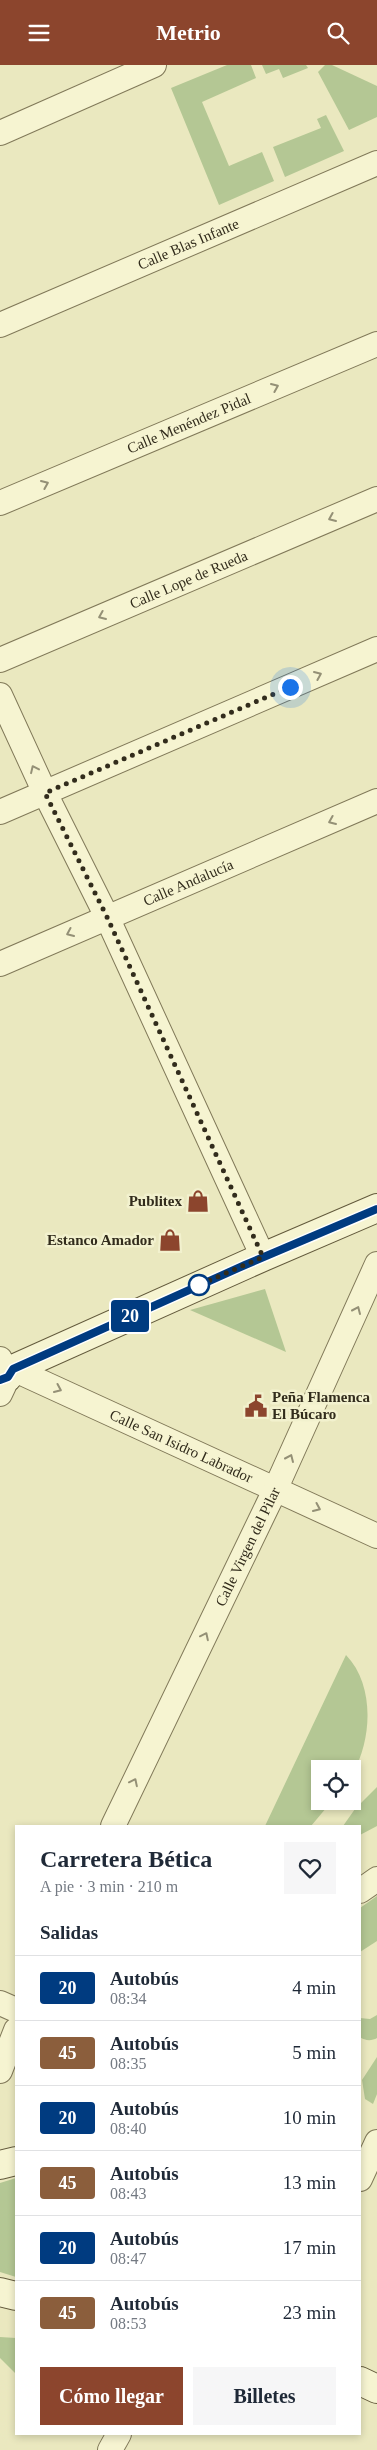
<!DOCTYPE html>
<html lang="es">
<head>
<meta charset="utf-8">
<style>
  :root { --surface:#fff; --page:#f6f6f7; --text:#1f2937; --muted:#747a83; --line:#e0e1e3; --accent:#8c452d }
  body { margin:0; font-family:Georgia,serif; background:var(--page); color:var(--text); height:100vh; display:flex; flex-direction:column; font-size:19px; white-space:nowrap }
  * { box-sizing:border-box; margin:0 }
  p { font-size:16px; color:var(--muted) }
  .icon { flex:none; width:28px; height:28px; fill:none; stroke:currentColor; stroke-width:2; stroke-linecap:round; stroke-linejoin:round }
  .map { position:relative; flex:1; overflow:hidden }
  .details { position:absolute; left:15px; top:1760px; width:346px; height:610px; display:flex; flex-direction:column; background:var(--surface); border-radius:0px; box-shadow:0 2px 8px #0003 }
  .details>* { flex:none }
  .badge { padding:0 10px; border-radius:4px; font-size:18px; line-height:32px }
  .fabs { position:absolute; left:311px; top:1695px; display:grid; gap:10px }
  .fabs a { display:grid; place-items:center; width:50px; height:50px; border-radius:0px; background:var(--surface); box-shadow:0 2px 8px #0003; font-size:25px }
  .you { position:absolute; width:25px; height:25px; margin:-12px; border:4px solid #fff; border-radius:50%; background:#1a73e8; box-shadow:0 0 0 8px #1a73e833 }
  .map>.badge { position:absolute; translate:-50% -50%; box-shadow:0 0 0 2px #fff }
  h2 { padding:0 25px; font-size:19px; line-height:45px }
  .round { display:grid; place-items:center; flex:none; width:52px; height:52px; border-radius:0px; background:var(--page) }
  .headline { display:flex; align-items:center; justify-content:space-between; height:85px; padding:0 25px }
  h1 { font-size:24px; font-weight:700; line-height:38px }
  .primary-button { display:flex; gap:10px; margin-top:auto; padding:10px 25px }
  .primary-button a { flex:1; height:58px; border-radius:0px; background:var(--accent); color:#fff; font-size:20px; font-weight:700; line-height:58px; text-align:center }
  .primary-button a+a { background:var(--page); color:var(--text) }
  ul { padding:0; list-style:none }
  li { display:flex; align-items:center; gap:15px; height:65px; padding:0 25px; border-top:1px solid var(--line) }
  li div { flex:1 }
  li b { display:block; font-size:19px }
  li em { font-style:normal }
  li .badge { min-width:55px; font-weight:700; text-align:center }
  header { display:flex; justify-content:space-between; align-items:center; height:65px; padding:0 25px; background:var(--accent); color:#fff; font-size:22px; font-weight:700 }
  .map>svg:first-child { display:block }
</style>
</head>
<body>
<header><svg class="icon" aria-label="menu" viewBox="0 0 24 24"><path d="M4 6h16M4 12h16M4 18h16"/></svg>Metrio<svg class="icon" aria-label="search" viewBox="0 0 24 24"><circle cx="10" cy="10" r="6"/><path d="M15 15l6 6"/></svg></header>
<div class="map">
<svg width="377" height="2385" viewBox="0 0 377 2385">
  <rect width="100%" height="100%" fill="#eae8bf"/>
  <g fill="#b4c794">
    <path d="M227,0H251L256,13L202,37L229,101L262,87L274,116L219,140L171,23Z"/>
    <path d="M262,0H306L308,3L283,13L279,4L266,9Z"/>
    <path d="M325,0H332L377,21V52L349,65L318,7Z"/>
    <path d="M326,50L344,86L285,112L273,82L321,63L317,54Z"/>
    <path d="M265,1224L286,1287L190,1245Z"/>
    <path d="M346,1590C375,1620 372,1674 353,1708L352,1704H320V1736H332L311,1761H265Z"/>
    <path d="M377,1722V1761L360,1770V1761H343L355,1744Z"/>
    <path d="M377,1831V1876L360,1887V1843Z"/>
    <path d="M377,1950V1973C372,1976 365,1976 360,1972V1953L370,1954Z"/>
    <path d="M377,1992V2029L373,2039L365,2034L362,2015Z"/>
    <path d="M16,2113V2212L0,2207V2118Z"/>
    <path d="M0,2272L16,2273V2309L0,2293Z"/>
  </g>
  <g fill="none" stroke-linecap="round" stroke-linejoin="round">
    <defs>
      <g id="street">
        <path d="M0,68L154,0"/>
        <path id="s1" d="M0,260L377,98"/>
        <path id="s2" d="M0,438L377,279"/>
        <path id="s3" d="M0,595L377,434"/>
        <path d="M0,630L45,728L107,852L263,1192"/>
        <path d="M0,747L377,584"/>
        <path id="s4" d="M0,899L377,736"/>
        <path d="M0,1294L8,1312L0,1329"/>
        <path id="s5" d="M13,1304L377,1471"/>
        <path id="s6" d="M113,1761L275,1425L377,1199"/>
        <path d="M360,1826L377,1814"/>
        <path d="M0,1938L16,1945"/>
        <path d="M0,2006L16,1965"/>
        <path d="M360,2114L377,2077"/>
        <path d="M110,2385L119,2369"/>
      </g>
      <g id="secondary">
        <path d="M0,1315L8,1312L13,1304L263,1192L377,1143"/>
        <path d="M0,2100L16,2096"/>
        <path d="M0,2227L16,2231"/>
        <path d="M360,2316L377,2324"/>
      </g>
    </defs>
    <use href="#street" stroke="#817959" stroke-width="26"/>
    <use href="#secondary" stroke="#635a3c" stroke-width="30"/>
    <use href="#street" stroke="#f6f4d1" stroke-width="24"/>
    <use href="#secondary" stroke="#f6f4d1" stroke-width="28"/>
  </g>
  <defs><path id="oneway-chevron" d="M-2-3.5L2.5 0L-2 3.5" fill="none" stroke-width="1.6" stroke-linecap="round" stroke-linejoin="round" transform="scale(1.25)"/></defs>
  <g stroke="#949076">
    <use href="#oneway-chevron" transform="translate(275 322) rotate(-23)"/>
    <use href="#oneway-chevron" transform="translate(45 419) rotate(-23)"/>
    <use href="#oneway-chevron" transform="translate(332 453) rotate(157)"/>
    <use href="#oneway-chevron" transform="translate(102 551) rotate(157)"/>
    <use href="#oneway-chevron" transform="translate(318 610) rotate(-23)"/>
    <use href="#oneway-chevron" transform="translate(34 704) rotate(-115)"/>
    <use href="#oneway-chevron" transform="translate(332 756) rotate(157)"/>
    <use href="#oneway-chevron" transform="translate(70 868) rotate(156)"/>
    <use href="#oneway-chevron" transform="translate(357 1245) rotate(-66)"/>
    <use href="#oneway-chevron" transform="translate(58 1324) rotate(24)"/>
    <use href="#oneway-chevron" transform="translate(290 1393) rotate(-66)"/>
    <use href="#oneway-chevron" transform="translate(317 1443) rotate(24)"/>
    <use href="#oneway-chevron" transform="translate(205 1571) rotate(-64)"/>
    <use href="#oneway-chevron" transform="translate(134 1717) rotate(-64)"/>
  </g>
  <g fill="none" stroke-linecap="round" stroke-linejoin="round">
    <defs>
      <path id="line" d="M0,1315L8,1312L13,1304L245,1200L377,1144"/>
    </defs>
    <use href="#line" stroke="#fff" stroke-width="11"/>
    <use href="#line" stroke="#003b80" stroke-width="8"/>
    <path stroke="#322c1c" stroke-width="5" stroke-dasharray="0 9" d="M199,1220L192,1223L263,1192L107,852L45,728L290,622"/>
  </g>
  <defs>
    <symbol id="shop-bare" viewBox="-9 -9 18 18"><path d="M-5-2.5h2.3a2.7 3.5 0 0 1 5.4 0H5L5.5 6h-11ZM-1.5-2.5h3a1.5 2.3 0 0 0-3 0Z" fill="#8c452d" stroke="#f2f1ce" stroke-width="2.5" paint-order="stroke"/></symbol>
    <symbol id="civic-bare" viewBox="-9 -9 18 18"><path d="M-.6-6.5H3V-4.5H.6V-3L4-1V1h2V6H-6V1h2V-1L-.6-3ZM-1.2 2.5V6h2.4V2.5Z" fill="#8c452d" stroke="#f2f1ce" stroke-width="2.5" paint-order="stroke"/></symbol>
  </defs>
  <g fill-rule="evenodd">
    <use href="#shop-bare" x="182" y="1120" width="32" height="32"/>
    <use href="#shop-bare" x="154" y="1159" width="32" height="32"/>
    <use href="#civic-bare" x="240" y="1325" width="32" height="32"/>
  </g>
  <circle fill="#fff" stroke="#003b80" stroke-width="2.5" cx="199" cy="1220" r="10"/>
  <g text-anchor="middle" stroke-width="5" stroke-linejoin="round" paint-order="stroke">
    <g font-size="15" fill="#322c1c" stroke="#f2f1ce">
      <text dy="5" stroke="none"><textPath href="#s1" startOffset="205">Calle Blas Infante</textPath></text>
      <text dy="5" stroke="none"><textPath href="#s2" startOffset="205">Calle Menéndez Pidal</textPath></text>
      <text dy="5" stroke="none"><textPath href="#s3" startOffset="205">Calle Lope de Rueda</textPath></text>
      <text dy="5" stroke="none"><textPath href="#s4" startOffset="205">Calle Andalucía</textPath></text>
      <text dy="5" stroke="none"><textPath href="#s5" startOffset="185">Calle San Isidro Labrador</textPath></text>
      <text dy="5" stroke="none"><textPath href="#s6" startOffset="310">Calle Virgen del Pilar</textPath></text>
    </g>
    <g font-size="15" font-weight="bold" fill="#322c1c" stroke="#f2f1ce" text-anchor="end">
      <text x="182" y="1141">Publitex</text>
      <text x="154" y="1180">Estanco Amador</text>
      <text x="272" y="1337" text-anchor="start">Peña Flamenca<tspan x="272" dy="17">El Búcaro</tspan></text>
    </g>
  </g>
</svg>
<div class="fabs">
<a><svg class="icon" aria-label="locate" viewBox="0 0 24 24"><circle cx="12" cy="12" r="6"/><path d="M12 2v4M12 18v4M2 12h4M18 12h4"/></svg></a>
</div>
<div class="you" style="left:290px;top:622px"></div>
<b class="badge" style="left:130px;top:1251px;background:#003b80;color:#fff">20</b>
<section class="details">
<div class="headline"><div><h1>Carretera Bética</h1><p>A pie · 3 min · 210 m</p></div><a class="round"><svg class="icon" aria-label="heart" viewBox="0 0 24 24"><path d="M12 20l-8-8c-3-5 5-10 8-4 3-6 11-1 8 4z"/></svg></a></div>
<h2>Salidas</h2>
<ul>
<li><span class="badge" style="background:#003b80;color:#fff">20</span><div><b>Autobús</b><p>08:34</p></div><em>4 min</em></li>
<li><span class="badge" style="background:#8b5e3c;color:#fff">45</span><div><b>Autobús</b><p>08:35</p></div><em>5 min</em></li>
<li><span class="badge" style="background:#003b80;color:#fff">20</span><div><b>Autobús</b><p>08:40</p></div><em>10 min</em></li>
<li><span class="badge" style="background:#8b5e3c;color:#fff">45</span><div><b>Autobús</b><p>08:43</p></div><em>13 min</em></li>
<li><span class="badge" style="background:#003b80;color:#fff">20</span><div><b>Autobús</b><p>08:47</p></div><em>17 min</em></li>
<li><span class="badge" style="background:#8b5e3c;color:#fff">45</span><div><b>Autobús</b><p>08:53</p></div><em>23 min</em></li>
</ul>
<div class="primary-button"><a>Cómo llegar</a><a>Billetes</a></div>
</section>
</div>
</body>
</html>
